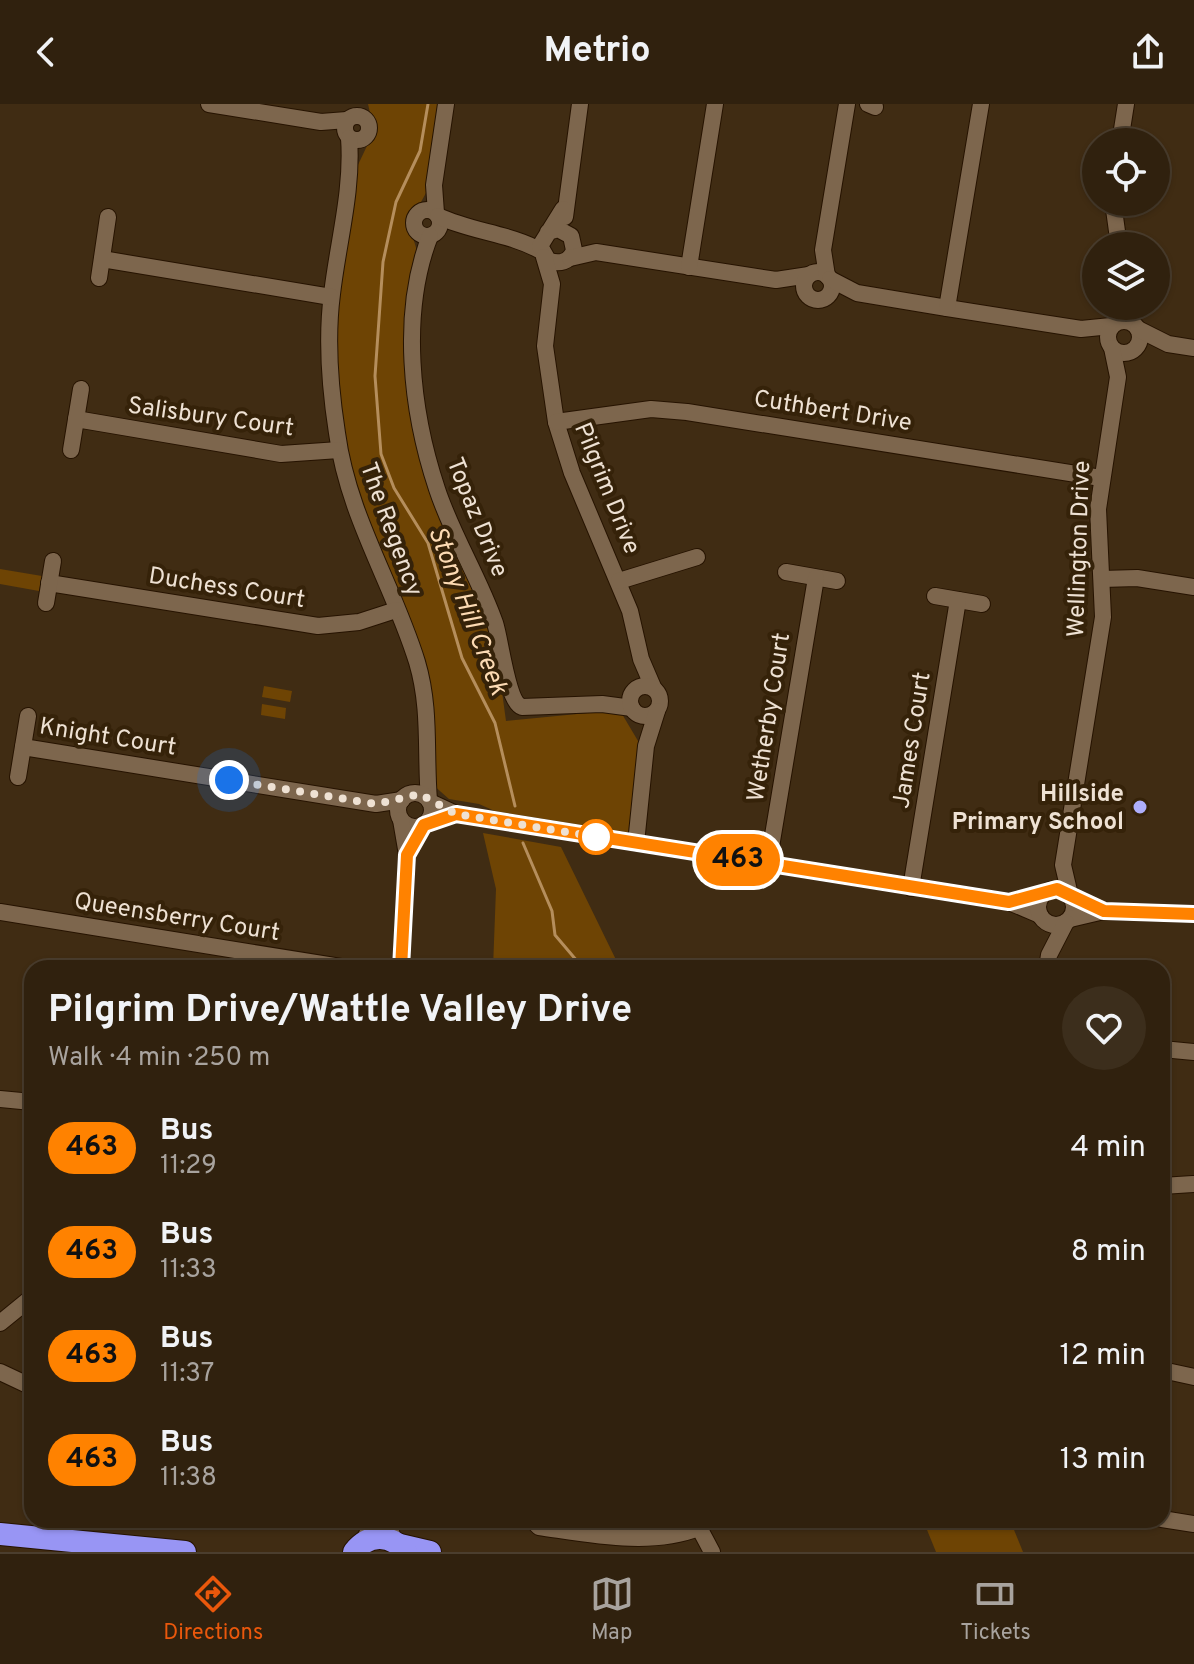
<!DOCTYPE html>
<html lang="en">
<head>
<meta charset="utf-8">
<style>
  :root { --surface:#30210e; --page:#3c2e1c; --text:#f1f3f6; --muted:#a8a39e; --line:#4b3e2e; --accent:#ea580c }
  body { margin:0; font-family:Overpass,sans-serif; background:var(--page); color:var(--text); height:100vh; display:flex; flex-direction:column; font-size:30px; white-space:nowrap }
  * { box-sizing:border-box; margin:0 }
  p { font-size:26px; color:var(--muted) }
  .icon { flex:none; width:44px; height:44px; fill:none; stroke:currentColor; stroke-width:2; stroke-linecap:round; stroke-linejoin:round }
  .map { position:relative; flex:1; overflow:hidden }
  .panel { position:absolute; left:24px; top:856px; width:1146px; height:568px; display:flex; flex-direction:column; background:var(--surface); border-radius:24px; box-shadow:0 2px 6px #0004,0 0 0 2px var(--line) }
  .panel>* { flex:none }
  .badge { padding:0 16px; border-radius:26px; font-size:28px; line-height:52px }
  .buttons { position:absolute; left:1082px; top:24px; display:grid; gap:16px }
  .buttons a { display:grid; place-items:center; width:88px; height:88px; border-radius:50%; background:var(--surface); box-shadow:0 2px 6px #0004,0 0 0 2px var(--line); font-size:40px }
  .you { position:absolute; width:40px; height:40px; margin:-20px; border:6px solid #fff; border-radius:50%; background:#1a73e8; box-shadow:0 0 0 12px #1a73e833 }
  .map>.badge { position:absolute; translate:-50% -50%; box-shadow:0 0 0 4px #fff }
  .round { display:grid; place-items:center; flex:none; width:84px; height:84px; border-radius:42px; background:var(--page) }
  .headline { display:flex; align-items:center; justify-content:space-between; height:136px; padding:0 24px }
  h1 { font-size:38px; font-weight:700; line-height:60px }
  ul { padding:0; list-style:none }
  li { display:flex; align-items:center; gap:24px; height:104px; padding:0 24px }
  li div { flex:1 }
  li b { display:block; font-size:30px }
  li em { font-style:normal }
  li .badge { min-width:88px; font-weight:700; text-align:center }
  header { display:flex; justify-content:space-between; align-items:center; height:104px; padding:0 24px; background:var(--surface); font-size:36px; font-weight:700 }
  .menu { display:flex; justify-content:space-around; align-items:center; height:112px; border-top:2px solid var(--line); background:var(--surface); font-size:22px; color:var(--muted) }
  .menu a { display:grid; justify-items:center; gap:4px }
  .menu .selected { color:var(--accent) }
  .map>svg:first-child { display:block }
</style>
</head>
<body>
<header><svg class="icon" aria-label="back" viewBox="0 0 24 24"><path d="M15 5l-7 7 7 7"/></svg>Metrio<svg class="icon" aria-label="share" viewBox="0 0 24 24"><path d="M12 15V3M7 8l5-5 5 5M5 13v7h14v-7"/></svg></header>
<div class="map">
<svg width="1194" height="1448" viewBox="0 0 1194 1448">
  <rect width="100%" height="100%" fill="#402c13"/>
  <g fill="#6e4404">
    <path d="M368,0H440L427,87L409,120L417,147L409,227L443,413L496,544L506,617L608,607L622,610L641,642L629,728L618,733L515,716L479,700L449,695L432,680L435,641L433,603L350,373L336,287L337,191L357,63L374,27Z"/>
    <path d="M0,465L42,472L39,487L0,480Z"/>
    <path d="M264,582L292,587L290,598L262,593Z"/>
    <path d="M262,600L286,604L285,615L261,611Z"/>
    <path d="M483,729L561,743L620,864H493L496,785Z"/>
    <path d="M923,1416H1010L1023,1448H936Z"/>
  </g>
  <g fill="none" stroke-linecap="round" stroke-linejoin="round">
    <g stroke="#b58e5c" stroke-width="3">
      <path d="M428,0L420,47L396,98L383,158L375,272L381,350L394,384L428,439L462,554L495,619L515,702"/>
      <path d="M523,739L552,807L555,831L583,864"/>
    </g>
    <defs>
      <g id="minor">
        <path d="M209,0L321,18L347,16"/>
        <path d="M868,0L875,3"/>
        <circle cx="357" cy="24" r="12"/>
        <path d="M349,34C353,86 338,138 332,190C326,236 330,284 337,329C348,412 393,480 417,558C431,605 425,649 429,696"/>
        <path d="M1120,38L1126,0"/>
        <path d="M1113,98L1119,142"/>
        <circle cx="427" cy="119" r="13"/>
        <path d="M436,109L434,81L446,0"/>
        <path d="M438,112C472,128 509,129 541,147"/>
        <path d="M565,113L580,0"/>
        <path d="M548,128L558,125L571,132L574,146C570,158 559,161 548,156L540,142L563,105"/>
        <path d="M430,132C400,209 411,307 437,385C452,431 479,473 495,519C501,537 507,598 522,603L602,600L632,604"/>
        <path d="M544,153L552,180L545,242L556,318L572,369L630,507L641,555L653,583"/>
        <path d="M570,154L596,148L776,176L809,171"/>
        <path d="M102,155L331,193"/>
        <path d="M689,163L715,0"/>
        <circle cx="818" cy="182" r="14"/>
        <path d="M827,172L823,146L847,0"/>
        <path d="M99,174L108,113"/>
        <path d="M830,175L857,189L947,204L1081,225L1111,222"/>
        <path d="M947,204L981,0"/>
        <circle cx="1124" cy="233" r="16"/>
        <path d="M1138,225L1168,240L1194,244"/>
        <path d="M76,315L281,350L339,346"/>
        <path d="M556,318L651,305L687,308L1101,374"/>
        <path d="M71,346L81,285"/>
        <path d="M786,468L837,477"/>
        <path d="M1102,475L1137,474L1194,483"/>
        <path d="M619,477L697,453"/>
        <path d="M49,479L318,522L359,518L396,506"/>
        <path d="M935,492L982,500"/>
        <path d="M46,499L53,457"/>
        <circle cx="645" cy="597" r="15"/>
        <path d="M23,643L376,700L402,696"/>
        <path d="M18,673L28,612"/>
        <circle cx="415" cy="706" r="17"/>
        <path d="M430,698L456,710L1009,798L1040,811"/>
        <path d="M636,739L646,642L657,607"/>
        <path d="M768,761L816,474"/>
        <path d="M911,784L958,496"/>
        <circle cx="1056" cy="803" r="18"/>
        <path d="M1070,791L1063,761L1103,513L1098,405L1118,273L1112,244"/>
        <path d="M0,808L347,864"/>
        <path d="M1070,815L1104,807L1194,810"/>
        <path d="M401,864L407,751L401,716"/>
        <path d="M1047,864L1049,851L1066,818"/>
        <path d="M1162,945L1194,948"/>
        <path d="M0,995L32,998"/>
        <path d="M1162,1082L1193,1080"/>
        <path d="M0,1219L32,1193"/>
        <path d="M1162,1266L1194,1273"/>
        <path d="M0,1268L32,1283"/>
        <path d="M1162,1415L1194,1420"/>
        <path d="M387,1416L394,1437"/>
        <path d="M532,1416L539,1423C589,1430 651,1443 698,1424"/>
        <path d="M695,1416L712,1448"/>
        <path d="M363,1438L374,1416"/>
      </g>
      <g id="highway">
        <path d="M0,1430L185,1448"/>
        <path d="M400,1441L430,1448"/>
        <path d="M354,1448C369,1429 391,1430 406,1448"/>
      </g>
    </defs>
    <use href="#minor" stroke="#261300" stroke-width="18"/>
    <use href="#highway" stroke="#261300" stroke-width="24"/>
    <use href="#minor" stroke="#7d664d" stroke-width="16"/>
    <use href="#highway" stroke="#9895f4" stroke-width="22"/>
  </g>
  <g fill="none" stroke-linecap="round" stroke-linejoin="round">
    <defs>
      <path id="line" d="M401,864L407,751L424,721L456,710L1009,798L1057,785L1104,807L1194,810"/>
    </defs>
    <use href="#line" stroke="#fff" stroke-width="18"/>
    <use href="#line" stroke="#ff8200" stroke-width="12"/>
    <path stroke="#eee1d3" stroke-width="8" stroke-dasharray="0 14.4" d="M229,676L376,700L420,690L456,710L609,735L596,733"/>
  </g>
  <circle fill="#aeaefb" stroke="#352209" stroke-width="3" cx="1140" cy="703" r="8"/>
  <circle fill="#fff" stroke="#ff8200" stroke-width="4" cx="596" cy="733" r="16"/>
  <g text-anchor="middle" stroke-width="8" stroke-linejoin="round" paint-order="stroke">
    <g font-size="24" fill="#eee1d3" stroke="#352209">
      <text transform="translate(833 306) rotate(9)" y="8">Cuthbert Drive</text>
      <text transform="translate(211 312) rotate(8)" y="8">Salisbury Court</text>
      <text transform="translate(608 384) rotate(68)" y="8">Pilgrim Drive</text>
      <text transform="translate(478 413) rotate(68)" y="8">Topaz Drive</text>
      <text transform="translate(392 425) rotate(70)" y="8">The Regency</text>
      <text transform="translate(1078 445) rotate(-88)" y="8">Wellington Drive</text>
      <text transform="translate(227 483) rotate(9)" y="8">Duchess Court</text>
      <text transform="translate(768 613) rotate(-81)" y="8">Wetherby Court</text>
      <text transform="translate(108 632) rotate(9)" y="8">Knight Court</text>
      <text transform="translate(911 636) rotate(-81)" y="8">James Court</text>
      <text transform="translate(177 812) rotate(9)" y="8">Queensberry Court</text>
    </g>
    <g font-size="24" font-weight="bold" fill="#eee1d3" stroke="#352209" text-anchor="end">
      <text x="1124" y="697">Hillside<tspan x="1124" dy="28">Primary School</tspan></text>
    </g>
    <g font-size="26" font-style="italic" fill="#fcdab3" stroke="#352209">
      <text transform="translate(469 506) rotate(69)" y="9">Stony Hill Creek</text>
    </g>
  </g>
</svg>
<div class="buttons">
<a><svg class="icon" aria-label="locate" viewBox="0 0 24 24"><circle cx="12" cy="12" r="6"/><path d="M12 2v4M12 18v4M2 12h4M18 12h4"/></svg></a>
<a><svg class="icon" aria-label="layers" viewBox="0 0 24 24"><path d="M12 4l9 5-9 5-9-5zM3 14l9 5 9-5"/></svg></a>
</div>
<div class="you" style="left:229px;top:676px"></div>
<b class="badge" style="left:738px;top:756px;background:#ff8200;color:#111">463</b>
<section class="panel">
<div class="headline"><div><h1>Pilgrim Drive/Wattle Valley Drive</h1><p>Walk · 4 min · 250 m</p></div><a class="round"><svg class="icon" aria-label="heart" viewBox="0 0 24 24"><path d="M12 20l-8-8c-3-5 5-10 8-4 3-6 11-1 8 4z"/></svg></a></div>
<ul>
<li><span class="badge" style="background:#ff8200;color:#111">463</span><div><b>Bus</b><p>11:29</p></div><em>4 min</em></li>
<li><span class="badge" style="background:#ff8200;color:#111">463</span><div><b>Bus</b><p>11:33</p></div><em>8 min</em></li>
<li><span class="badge" style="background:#ff8200;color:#111">463</span><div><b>Bus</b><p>11:37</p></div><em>12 min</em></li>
<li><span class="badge" style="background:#ff8200;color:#111">463</span><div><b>Bus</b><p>11:38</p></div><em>13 min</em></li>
</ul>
</section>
</div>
<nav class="menu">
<a class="selected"><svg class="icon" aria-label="directions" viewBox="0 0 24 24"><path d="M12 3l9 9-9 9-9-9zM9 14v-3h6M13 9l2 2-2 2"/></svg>Directions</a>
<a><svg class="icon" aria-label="map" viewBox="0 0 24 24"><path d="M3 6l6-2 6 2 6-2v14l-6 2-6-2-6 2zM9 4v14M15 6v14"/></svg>Map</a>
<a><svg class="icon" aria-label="tickets" viewBox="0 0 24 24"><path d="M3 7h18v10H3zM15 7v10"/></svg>Tickets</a>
</nav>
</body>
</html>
